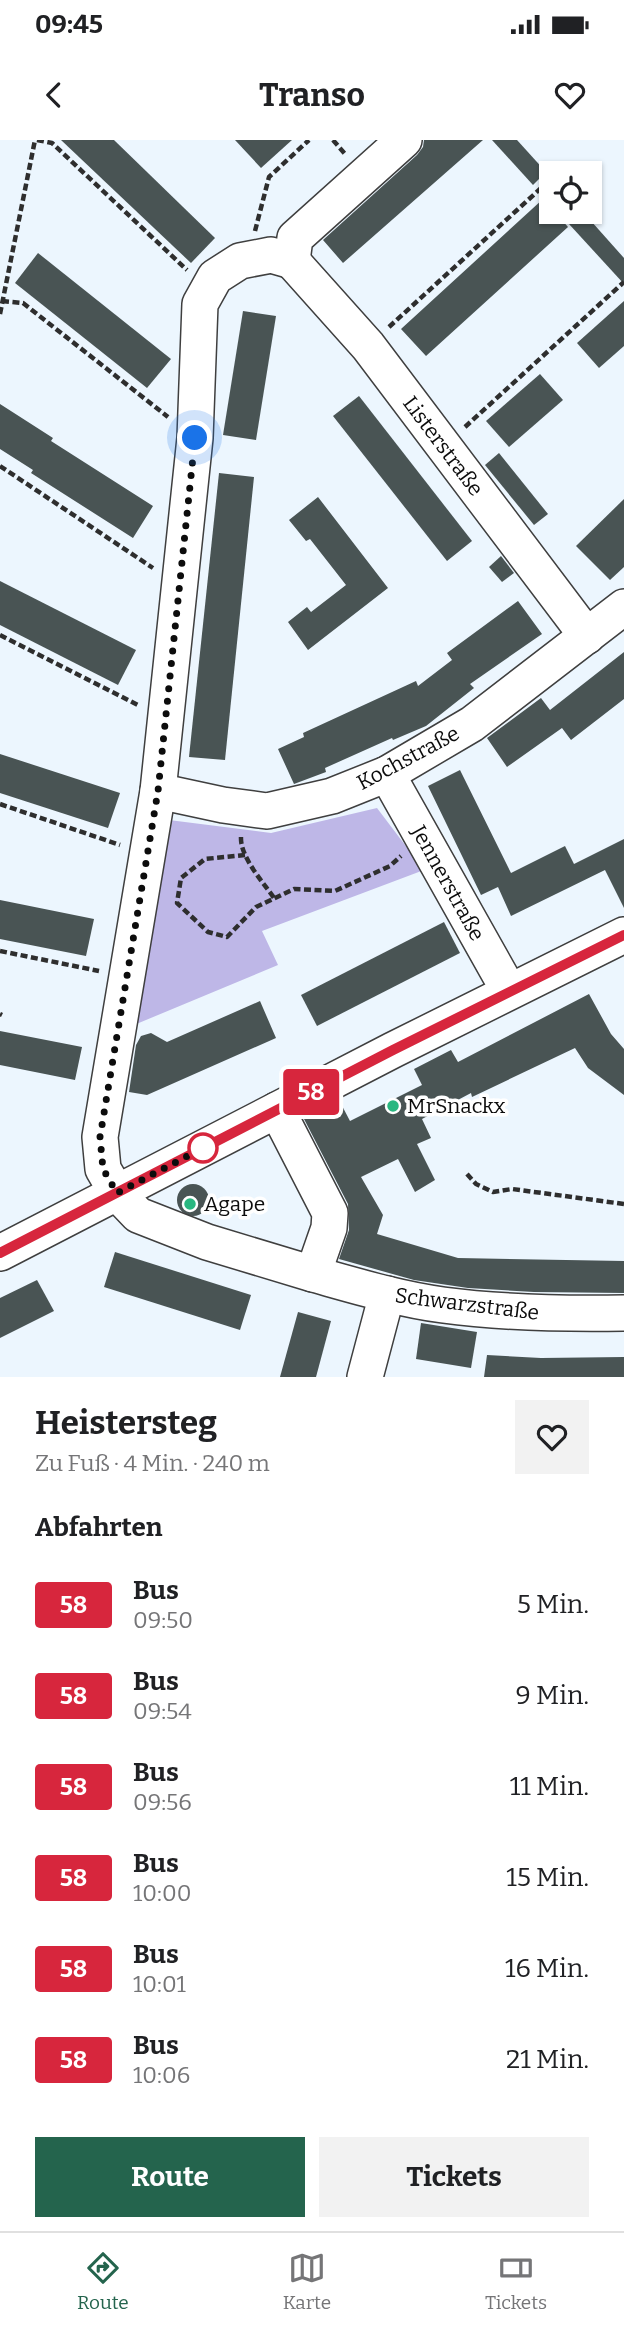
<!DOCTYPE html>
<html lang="de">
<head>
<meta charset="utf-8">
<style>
  :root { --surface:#fff; --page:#f2f2f2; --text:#202124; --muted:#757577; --line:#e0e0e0; --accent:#24644d }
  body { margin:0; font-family:Bitter,serif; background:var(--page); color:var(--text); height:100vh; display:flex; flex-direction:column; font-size:26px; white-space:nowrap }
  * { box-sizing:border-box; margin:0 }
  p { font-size:23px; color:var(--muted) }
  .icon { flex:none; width:38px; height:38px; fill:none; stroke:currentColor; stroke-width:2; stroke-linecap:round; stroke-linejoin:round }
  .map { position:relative; height:1237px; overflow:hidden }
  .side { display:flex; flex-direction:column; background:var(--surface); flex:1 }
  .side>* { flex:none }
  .badge { padding:0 14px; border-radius:5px; font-size:24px; line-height:46px }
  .fabs { position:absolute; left:539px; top:21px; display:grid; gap:14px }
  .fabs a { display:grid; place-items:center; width:63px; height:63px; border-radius:0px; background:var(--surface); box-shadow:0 2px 5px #0004; font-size:35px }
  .you { position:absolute; width:35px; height:35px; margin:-18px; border:5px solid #fff; border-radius:50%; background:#1a73e8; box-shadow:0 0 0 10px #1a73e833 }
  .map>.badge { position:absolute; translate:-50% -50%; box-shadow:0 0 0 4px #fff }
  h2 { padding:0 35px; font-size:26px; line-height:63px }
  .round { display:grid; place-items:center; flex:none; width:74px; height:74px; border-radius:0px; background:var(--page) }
  .summary { display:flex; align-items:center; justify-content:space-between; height:119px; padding:0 35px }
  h1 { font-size:33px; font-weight:700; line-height:52px }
  .primary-button { display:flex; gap:14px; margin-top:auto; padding:14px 35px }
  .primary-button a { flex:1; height:80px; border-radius:0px; background:var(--accent); color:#fff; font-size:28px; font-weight:700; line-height:80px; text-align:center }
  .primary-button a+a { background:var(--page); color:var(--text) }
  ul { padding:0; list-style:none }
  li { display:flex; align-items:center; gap:21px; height:91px; padding:0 35px }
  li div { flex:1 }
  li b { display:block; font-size:26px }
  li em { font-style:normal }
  li .badge { min-width:77px; font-weight:700; text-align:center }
  .status { display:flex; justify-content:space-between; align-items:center; height:49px; padding:0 35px; background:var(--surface); direction:ltr }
  .status svg { height:19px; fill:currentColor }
  header { display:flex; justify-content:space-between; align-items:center; height:91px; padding:0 35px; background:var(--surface); font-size:32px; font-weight:700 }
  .dock { display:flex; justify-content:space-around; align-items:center; height:98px; border-top:2px solid var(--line); background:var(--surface); font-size:19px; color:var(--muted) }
  .dock a { display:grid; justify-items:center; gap:4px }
  .dock .on { color:var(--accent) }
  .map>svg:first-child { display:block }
</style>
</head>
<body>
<div class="status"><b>09:45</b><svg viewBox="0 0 49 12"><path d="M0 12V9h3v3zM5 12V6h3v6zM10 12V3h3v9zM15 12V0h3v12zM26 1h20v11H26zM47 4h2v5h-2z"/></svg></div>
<header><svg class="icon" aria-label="back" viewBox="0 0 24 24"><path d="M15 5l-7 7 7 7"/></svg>Transo<svg class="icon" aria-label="heart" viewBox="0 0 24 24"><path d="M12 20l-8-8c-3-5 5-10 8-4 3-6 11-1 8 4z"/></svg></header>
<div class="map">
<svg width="624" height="1237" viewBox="0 0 624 1237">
  <rect width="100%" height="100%" fill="#ecf6fe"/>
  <path fill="#beb7e7" d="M377,668L424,730L262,791L278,825L134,885L169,680L271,693Z"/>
  <g fill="#495454">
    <path d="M61,0H114L215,98L191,123Z"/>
    <path d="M235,0H292L261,28Z"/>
    <path d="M424,0H483L343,123L323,100L417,15L423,7Z"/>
    <path d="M492,0H517L546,32L533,45Z"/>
    <path d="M543,59L551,68V72H555L568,87L426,216L401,189Z"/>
    <path d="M583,72L624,118V144L569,84Z"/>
    <path d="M38,113L171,219L147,248L15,143Z"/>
    <path d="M624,161V206L599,228L577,203Z"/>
    <path d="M243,171L276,176L256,300L223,295Z"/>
    <path d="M540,234L563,260L509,307L486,281Z"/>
    <path d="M359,256L472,401L447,421L333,276Z"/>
    <path d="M0,264L53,298L51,301L153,366L133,398L31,333L33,330L0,309Z"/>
    <path d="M499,313L548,374L534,385L485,325Z"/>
    <path d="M219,333L254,337L225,620L189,617Z"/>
    <path d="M318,357L388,448L308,510L288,482L307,467L311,472L346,445L310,399L306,401L289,380Z"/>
    <path d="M624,359V427L610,440L576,406Z"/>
    <path d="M501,416L514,433L502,442L489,427Z"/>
    <path d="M0,441L136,510L118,545L0,485Z"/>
    <path d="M518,461L542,494L470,544L474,548L426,586L393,600L392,598L325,628L326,632L294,644L278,609L304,597L303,593L416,541L418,546L452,520L447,513Z"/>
    <path d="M624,512V559L571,600L562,588L507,627L487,598L541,558L550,570Z"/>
    <path d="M0,614L120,653L108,688L0,653Z"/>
    <path d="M460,630L511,733L565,706L574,724L624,699V768L605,730L511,776L498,747L481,755L428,646Z"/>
    <path d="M0,760L94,779L86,816L0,799Z"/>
    <path d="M444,782L460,813L317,886L301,855Z"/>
    <path d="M589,854L611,894L624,909V955L588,928L575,908L472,957L471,953L422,979L431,998L417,1004L435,1040L415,1052L398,1019L361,1037L383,1075L377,1094L458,1118L624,1121V1153L534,1152L468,1148L414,1140L339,1119L349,1090L348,1064L304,979L339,960L350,981L422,945L414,929L451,910L458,922Z"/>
    <path d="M260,861L276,898L147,955L129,952L136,905L141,896L151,893L167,902Z"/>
    <path d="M0,891L82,907L75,940L0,925Z"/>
    <circle cx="193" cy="1060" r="16"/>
    <path d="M115,1112L251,1155L240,1190L104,1147Z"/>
    <path d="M37,1140L54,1171L0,1198V1158Z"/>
    <path d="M298,1172L331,1181L316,1237H280Z"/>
    <path d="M421,1183L477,1192L471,1228L416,1219Z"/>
    <path d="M487,1215L541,1218L624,1217V1237H484Z"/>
  </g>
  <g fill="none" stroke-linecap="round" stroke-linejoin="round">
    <defs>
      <g id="minor">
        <path d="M292,121L368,206L587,496"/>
        <path d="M292,121L295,98L404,0"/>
        <path d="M387,634L509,851"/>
        <path d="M158,651L223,665L267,671L332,656L387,634L472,584L624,467"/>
        <path d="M277,970L330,1073L329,1088L313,1134L207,1102L138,1075L117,1053L103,1029L100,997L158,651L195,298L200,164L215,137L240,121L271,115L292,121"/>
        <path d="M0,1113L393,910L624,795"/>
        <path d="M313,1134C356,1146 399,1159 443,1165C503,1173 563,1174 624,1173"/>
        <path d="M365,1237L387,1154"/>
      </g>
    </defs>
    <use href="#minor" stroke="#3f3f3f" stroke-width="38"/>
    <g stroke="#2e2e2e" stroke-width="4.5" stroke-dasharray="7 3.5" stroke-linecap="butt">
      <path d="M37,0L52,3L187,130"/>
      <path d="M333,0L345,14"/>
      <path d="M557,33L567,25"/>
      <path d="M255,91L269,37L309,0"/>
      <path d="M2,161L23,163L168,277"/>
      <path d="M0,174L35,0"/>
      <path d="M389,187L551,39"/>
      <path d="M465,287L624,142"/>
      <path d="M0,326L153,428"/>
      <path d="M0,495L140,566"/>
      <path d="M0,664L120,705"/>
      <path d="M241,697C240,717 263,742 274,758"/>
      <path d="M245,715L205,719L181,738L177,763L208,792L227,797L256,767L294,749L335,751L390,726L401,716"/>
      <path d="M0,811L99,831"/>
      <path d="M0,874L2,875"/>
      <path d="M467,1034L476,1044L493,1052L512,1049L624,1064"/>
    </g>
    <use href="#minor" stroke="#fff" stroke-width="35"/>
  </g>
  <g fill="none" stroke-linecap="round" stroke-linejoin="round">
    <defs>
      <path id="line" d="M0,1113L393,910L624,795"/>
    </defs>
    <use href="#line" stroke="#fff" stroke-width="16"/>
    <use href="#line" stroke="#d7263d" stroke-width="10"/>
    <path stroke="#0c0c0c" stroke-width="7" stroke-dasharray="0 12.6" d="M195,298L158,651L100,997L103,1029L117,1053L203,1008"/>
  </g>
  <g fill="#29b780" stroke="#fff" stroke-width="2.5">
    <circle cx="393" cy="966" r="7"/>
    <circle cx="190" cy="1064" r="7"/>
  </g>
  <circle fill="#fff" stroke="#d7263d" stroke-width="3.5" cx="203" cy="1008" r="14"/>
  <g text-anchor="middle" stroke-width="7" stroke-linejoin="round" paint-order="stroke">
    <g font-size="21" fill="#0c0c0c" stroke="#fff">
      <text transform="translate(443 306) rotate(53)" y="7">Listerstraße</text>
      <text transform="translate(408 618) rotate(-28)" y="7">Kochstraße</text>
      <text transform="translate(448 743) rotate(61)" y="7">Jennerstraße</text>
      <text transform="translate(467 1164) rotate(7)" y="7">Schwarzstraße</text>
    </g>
    <g font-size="21" fill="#0c0c0c" stroke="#fff" text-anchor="start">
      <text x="407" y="973">MrSnackx</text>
      <text x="204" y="1071">Agape</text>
    </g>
  </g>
</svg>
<div class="fabs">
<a><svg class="icon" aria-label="locate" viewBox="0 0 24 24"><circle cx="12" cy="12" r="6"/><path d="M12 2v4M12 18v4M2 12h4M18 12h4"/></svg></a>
</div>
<div class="you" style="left:195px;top:298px"></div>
<b class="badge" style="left:311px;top:952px;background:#d7263d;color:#fff">58</b>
</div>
<section class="side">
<div class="summary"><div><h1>Heistersteg</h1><p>Zu Fuß · 4 Min. · 240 m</p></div><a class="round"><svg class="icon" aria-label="heart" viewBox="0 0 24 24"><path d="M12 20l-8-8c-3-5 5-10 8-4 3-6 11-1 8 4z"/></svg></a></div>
<h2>Abfahrten</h2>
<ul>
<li><span class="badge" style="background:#d7263d;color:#fff">58</span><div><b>Bus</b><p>09:50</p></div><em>5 Min.</em></li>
<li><span class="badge" style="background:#d7263d;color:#fff">58</span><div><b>Bus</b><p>09:54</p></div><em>9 Min.</em></li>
<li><span class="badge" style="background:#d7263d;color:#fff">58</span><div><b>Bus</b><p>09:56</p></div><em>11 Min.</em></li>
<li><span class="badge" style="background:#d7263d;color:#fff">58</span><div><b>Bus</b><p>10:00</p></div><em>15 Min.</em></li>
<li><span class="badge" style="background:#d7263d;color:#fff">58</span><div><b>Bus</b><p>10:01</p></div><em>16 Min.</em></li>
<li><span class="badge" style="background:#d7263d;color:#fff">58</span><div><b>Bus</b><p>10:06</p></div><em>21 Min.</em></li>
</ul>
<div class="primary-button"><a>Route</a><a>Tickets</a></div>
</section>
<nav class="dock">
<a class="on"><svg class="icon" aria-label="directions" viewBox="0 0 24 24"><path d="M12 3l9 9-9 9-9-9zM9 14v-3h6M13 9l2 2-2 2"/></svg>Route</a>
<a><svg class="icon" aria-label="map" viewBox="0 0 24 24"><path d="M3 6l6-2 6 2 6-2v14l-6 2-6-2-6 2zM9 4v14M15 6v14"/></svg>Karte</a>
<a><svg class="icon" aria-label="tickets" viewBox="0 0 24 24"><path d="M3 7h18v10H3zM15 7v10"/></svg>Tickets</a>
</nav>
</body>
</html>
